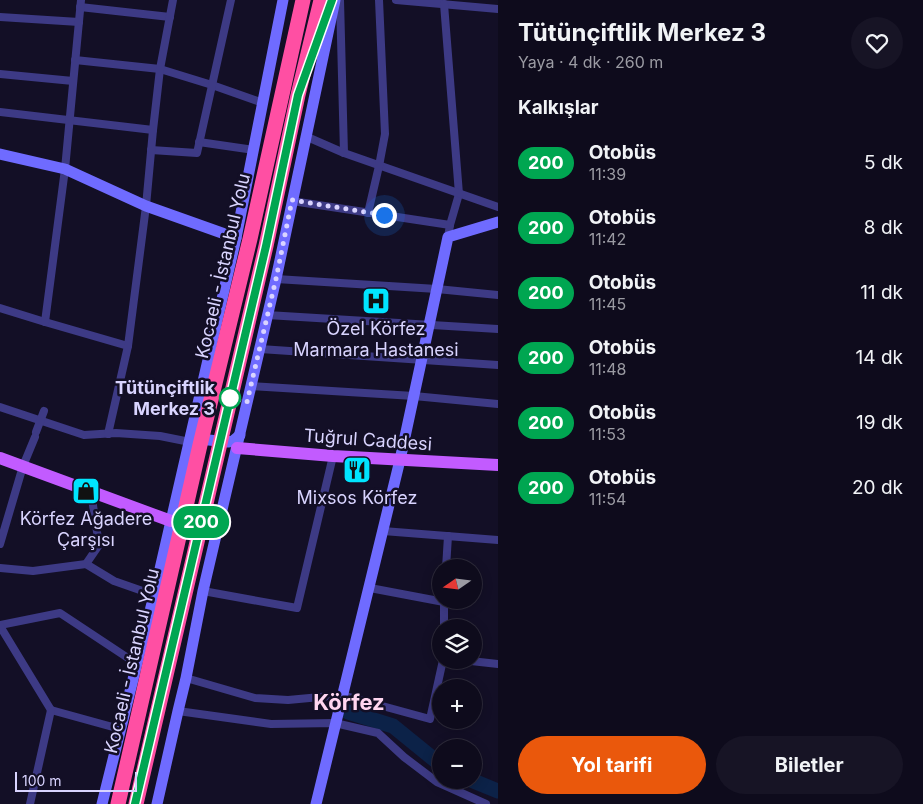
<!DOCTYPE html>
<html lang="tr">
<head>
<meta charset="utf-8">
<style>
  :root { --surface:#0e0b1c; --page:#171425; --text:#f1f3f6; --muted:#9b9ba3; --line:#2e2b3b; --accent:#ea580c }
  body { margin:0; font-family:Inter,sans-serif; background:var(--page); color:var(--text); height:100vh; display:flex; flex-direction:column; font-size:19px; white-space:nowrap }
  * { box-sizing:border-box; margin:0 }
  p { font-size:16px; color:var(--muted) }
  .icon { flex:none; width:28px; height:28px; fill:none; stroke:currentColor; stroke-width:2; stroke-linecap:round; stroke-linejoin:round }
  .map { position:relative; flex:1; overflow:hidden }
  .panel { display:flex; flex-direction:column; background:var(--surface); width:425px }
  .panel>* { flex:none }
  .badge { padding:0 10px; border-radius:16px; font-size:18px; line-height:32px }
  .needle { width:32px; rotate:256deg }
  .tools { position:absolute; left:432px; top:559px; display:grid; gap:10px }
  .tools a { display:grid; place-items:center; width:50px; height:50px; border-radius:50%; background:var(--surface); box-shadow:0 2px 12px #0003,0 0 0 1px var(--line); font-size:25px }
  .scale { position:absolute; left:15px; bottom:12px; width:122px; box-sizing:border-box; padding-left:5px; border:2px solid #d9d4ff; border-top:0; font-size:14px; line-height:18px; white-space:nowrap; color:#d9d4ff; -webkit-text-stroke:4px #130f26; paint-order:stroke }
  .you { position:absolute; width:25px; height:25px; margin:-12px; border:4px solid #fff; border-radius:50%; background:#1a73e8; box-shadow:0 0 0 8px #1a73e833 }
  .map>.badge { position:absolute; translate:-50% -50%; box-shadow:0 0 0 2px #fff }
  h2 { padding:0 20px; font-size:19px; line-height:45px }
  .round { display:grid; place-items:center; flex:none; width:52px; height:52px; border-radius:26px; background:var(--page) }
  .headline { display:flex; align-items:center; justify-content:space-between; height:85px; padding:0 20px }
  h1 { font-size:24px; font-weight:700; line-height:38px }
  .action { display:flex; gap:10px; margin-top:auto; padding:10px 20px }
  .action a { flex:1; height:58px; border-radius:30px; background:var(--accent); color:#fff; font-size:20px; font-weight:700; line-height:58px; text-align:center }
  .action a+a { background:var(--page); color:var(--text) }
  ul { padding:0; list-style:none }
  li { display:flex; align-items:center; gap:15px; height:65px; padding:0 20px }
  li div { flex:1 }
  li b { display:block; font-size:19px }
  li em { font-style:normal }
  li .badge { min-width:55px; font-weight:700; text-align:center }
  main { display:flex; flex:1; min-height:0 }
  .map>svg:first-child { display:block }
</style>
</head>
<body>
<main>
<div class="map">
<svg width="498" height="804" viewBox="0 0 498 804">
  <rect width="100%" height="100%" fill="#130f26"/>
  <g fill="none" stroke-linecap="round" stroke-linejoin="round">
    <g stroke="#0c2248" stroke-width="15">
      <path d="M348,712L393,726L441,765"/>
      <path d="M471,780L498,791"/>
    </g>
    <g stroke="#3d3a85" stroke-width="8">
      <path d="M340,0L344,153"/>
      <path d="M396,0L498,9"/>
      <path d="M444,4L459,194L450,225L448,237"/>
      <path d="M80,7L170,17"/>
      <path d="M0,17L79,22"/>
      <path d="M75,60L160,69L212,85L263,103"/>
      <path d="M0,74L73,81"/>
      <path d="M0,112L153,130"/>
      <path d="M305,136L344,153L498,207"/>
      <path d="M199,142L254,150"/>
      <path d="M151,150L197,153L231,0"/>
      <path d="M292,201L450,225"/>
      <path d="M368,213L379,166L385,134L379,0"/>
      <path d="M276,279L437,289L498,295"/>
      <path d="M0,308L45,322L128,346L146,206L153,130L160,69L173,0"/>
      <path d="M267,315L498,329"/>
      <path d="M45,322L65,169L81,0"/>
      <path d="M260,349L498,365"/>
      <path d="M251,386L414,396L498,404"/>
      <path d="M0,407L84,435L116,433L160,436L190,442"/>
      <path d="M36,432L44,411"/>
      <path d="M108,434L128,346"/>
      <path d="M383,531L498,540"/>
      <path d="M0,544L23,466L35,437"/>
      <path d="M86,564L114,581L154,595"/>
      <path d="M0,568L33,571L86,564L99,545L91,492"/>
      <path d="M446,568L448,536"/>
      <path d="M370,588L444,602V628"/>
      <path d="M203,591L297,608L333,456"/>
      <path d="M0,625L60,613L137,664"/>
      <path d="M0,626L51,710L120,729"/>
      <path d="M462,660L498,664"/>
      <path d="M186,678L255,698L288,700L342,695L430,719L443,660"/>
      <path d="M178,711L271,724L335,723L378,733L404,757L437,782L486,804"/>
      <path d="M30,804L51,710"/>
    </g>
    <g stroke="#6f6bff" stroke-width="11">
      <path d="M0,154L65,169L146,206L236,238"/>
      <path d="M196,435L199,439L228,442L233,441L240,435"/>
      <path d="M102,804L154,595L236,238L283,0"/>
      <path d="M157,804L178,711L186,678L203,591L276,279L335,0"/>
      <path d="M316,804L400,460L448,237L498,222"/>
    </g>
    <g stroke="#c25bff" stroke-width="12">
      <path d="M237,448L333,456L498,465"/>
      <path d="M0,458L171,521"/>
    </g>
    <g stroke="#ff4fa3" stroke-width="15">
      <path d="M118,804L200,445L250,239L303,0"/>
      <path d="M136,804L266,246L298,95L321,0"/>
    </g>
  </g>
  <g fill="none" stroke-linecap="round" stroke-linejoin="round">
    <defs>
      <path id="line" d="M135,804L266,246L298,95L332,0"/>
    </defs>
    <use href="#line" stroke="#fff" stroke-width="11"/>
    <use href="#line" stroke="#00a651" stroke-width="8"/>
    <path stroke="#d9d4ff" stroke-width="5" stroke-dasharray="0 9" d="M230,398L247,402L276,279L292,200L384,215"/>
  </g>
  <defs>
    <symbol id="hospital-square" viewBox="-11 -11 22 22"><rect x="-9" y="-9" width="18" height="18" rx="4" fill="#00e5ff" stroke="#130f26"/><path d="M-5-5h3v3.5h4V-5h3V5h-3V1.5h-4V5h-3Z" fill="#111"/></symbol>
    <symbol id="restaurant-square" viewBox="-11 -11 22 22"><rect x="-9" y="-9" width="18" height="18" rx="4" fill="#00e5ff" stroke="#130f26"/><path d="M-5-6h1v4h1v-4h1v4h1v-4h1v5L-1.5 .5V6h-2V.5L-5-1ZM5-6V6H3V1.5H1.5Q1.5-4 5-6Z" fill="#111"/></symbol>
    <symbol id="shop-square" viewBox="-11 -11 22 22"><rect x="-9" y="-9" width="18" height="18" rx="4" fill="#00e5ff" stroke="#130f26"/><path d="M-5-2.5h2.3a2.7 3.5 0 0 1 5.4 0H5L5.5 6h-11ZM-1.5-2.5h3a1.5 2.3 0 0 0-3 0Z" fill="#111"/></symbol>
  </defs>
  <g fill-rule="evenodd">
    <use href="#hospital-square" x="360" y="285" width="32" height="32"/>
    <use href="#restaurant-square" x="341" y="454" width="32" height="32"/>
    <use href="#shop-square" x="70" y="475" width="32" height="32"/>
  </g>
  <circle fill="#fff" stroke="#00a651" stroke-width="2.5" cx="230" cy="398" r="10"/>
  <g text-anchor="middle" stroke-width="5" stroke-linejoin="round" paint-order="stroke">
    <g font-size="18" fill="#d9d4ff" stroke="#130f26">
      <text transform="translate(223 266) rotate(-77)" y="6">Kocaeli - İstanbul Yolu</text>
      <text transform="translate(368 440) rotate(4)" y="6">Tuğrul Caddesi</text>
      <text transform="translate(132 661) rotate(-77)" y="6">Kocaeli - İstanbul Yolu</text>
    </g>
    <g font-size="18" fill="#d9d4ff" stroke="#130f26">
      <text x="376" y="335">Özel Körfez<tspan x="376" dy="21">Marmara Hastanesi</tspan></text>
      <text x="357" y="504">Mixsos Körfez</text>
      <text x="86" y="525">Körfez Ağadere<tspan x="86" dy="21">Çarşısı</tspan></text>
    </g>
    <g font-size="18" font-weight="bold" fill="#d9d4ff" stroke="#130f26" text-anchor="end">
      <text x="215" y="394">Tütünçiftlik<tspan x="215" dy="21">Merkez 3</tspan></text>
    </g>
    <g font-size="22" font-weight="bold" fill="#ffd6f0" stroke="#130f26">
      <text x="349" y="710">Körfez</text>
    </g>
  </g>
</svg>
<div class="tools">
<a><svg class="needle" viewBox="-14 -14 28 28"><path d="M0-13l5 13h-10z" fill="#e53935"/><path d="M0 13l5-13h-10z" fill="#9b9ba3"/></svg></a>
<a><svg class="icon" aria-label="layers" viewBox="0 0 24 24"><path d="M12 4l9 5-9 5-9-5zM3 14l9 5 9-5"/></svg></a>
<a>+</a>
<a>−</a>
</div>
<div class="scale">100 m</div>
<div class="you" style="left:384px;top:215px"></div>
<b class="badge" style="left:201px;top:522px;background:#00a651;color:#fff">200</b>
</div>
<section class="panel">
<div class="headline"><div><h1>Tütünçiftlik Merkez 3</h1><p>Yaya · 4 dk · 260 m</p></div><a class="round"><svg class="icon" aria-label="heart" viewBox="0 0 24 24"><path d="M12 20l-8-8c-3-5 5-10 8-4 3-6 11-1 8 4z"/></svg></a></div>
<h2>Kalkışlar</h2>
<ul>
<li><span class="badge" style="background:#00a651;color:#fff">200</span><div><b>Otobüs</b><p>11:39</p></div><em>5 dk</em></li>
<li><span class="badge" style="background:#00a651;color:#fff">200</span><div><b>Otobüs</b><p>11:42</p></div><em>8 dk</em></li>
<li><span class="badge" style="background:#00a651;color:#fff">200</span><div><b>Otobüs</b><p>11:45</p></div><em>11 dk</em></li>
<li><span class="badge" style="background:#00a651;color:#fff">200</span><div><b>Otobüs</b><p>11:48</p></div><em>14 dk</em></li>
<li><span class="badge" style="background:#00a651;color:#fff">200</span><div><b>Otobüs</b><p>11:53</p></div><em>19 dk</em></li>
<li><span class="badge" style="background:#00a651;color:#fff">200</span><div><b>Otobüs</b><p>11:54</p></div><em>20 dk</em></li>
</ul>
<div class="action"><a>Yol tarifi</a><a>Biletler</a></div>
</section>
</main>
</body>
</html>
